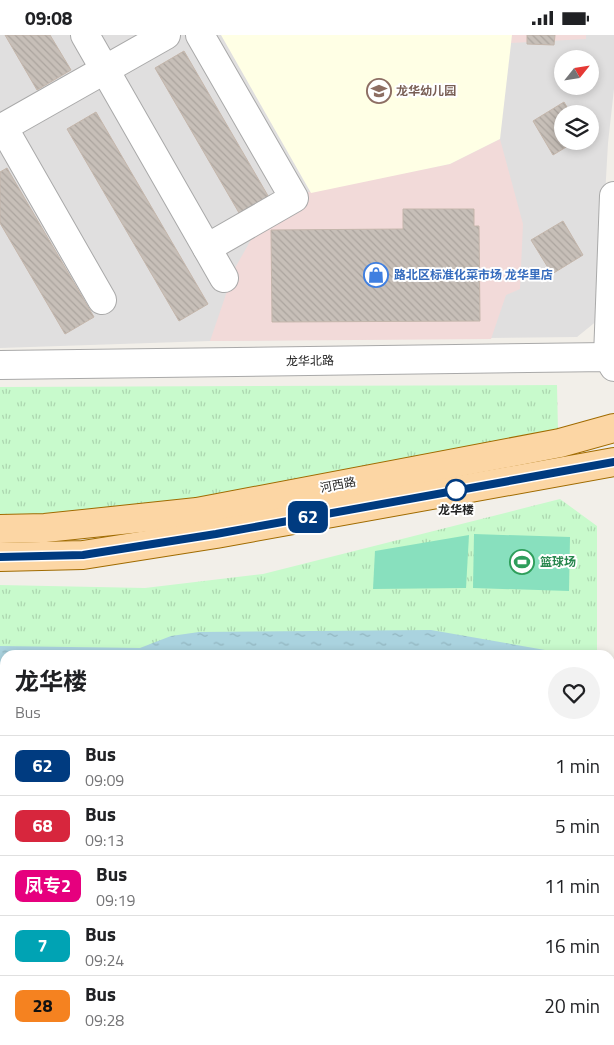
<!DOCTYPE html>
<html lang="en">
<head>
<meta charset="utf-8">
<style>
  :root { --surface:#fff; --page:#f2f2f2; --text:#202124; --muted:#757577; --line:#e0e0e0 }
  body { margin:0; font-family:"Titillium Web","Noto Sans SC",sans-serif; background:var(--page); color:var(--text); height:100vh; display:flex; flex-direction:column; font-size:19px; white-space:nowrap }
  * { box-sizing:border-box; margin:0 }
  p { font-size:16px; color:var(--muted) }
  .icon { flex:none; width:28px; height:28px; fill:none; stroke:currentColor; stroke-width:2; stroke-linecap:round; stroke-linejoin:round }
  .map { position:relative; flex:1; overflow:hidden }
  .drawer { position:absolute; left:0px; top:615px; width:615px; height:395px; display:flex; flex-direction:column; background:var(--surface); border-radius:15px 15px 0 0; box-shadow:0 2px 8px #0003 }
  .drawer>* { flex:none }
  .badge { padding:0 10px; border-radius:8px; font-size:18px; line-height:32px }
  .needle { width:32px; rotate:60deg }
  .controls { position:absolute; left:554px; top:15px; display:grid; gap:10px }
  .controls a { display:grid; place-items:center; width:45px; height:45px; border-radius:50%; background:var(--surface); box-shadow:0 2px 8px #0003; font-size:25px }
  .map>.badge { position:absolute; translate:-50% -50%; box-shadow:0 0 0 2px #fff }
  .round { display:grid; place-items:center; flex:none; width:52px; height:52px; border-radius:26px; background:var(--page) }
  .overview { display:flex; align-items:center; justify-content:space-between; height:85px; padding:0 15px }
  h1 { font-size:24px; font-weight:700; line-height:38px }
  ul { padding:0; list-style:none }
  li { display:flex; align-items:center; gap:15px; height:60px; padding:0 15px; border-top:1px solid var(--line) }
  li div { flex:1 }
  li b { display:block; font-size:19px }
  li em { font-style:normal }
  li .badge { min-width:55px; font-weight:700; text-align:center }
  .status { display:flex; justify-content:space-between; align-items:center; height:35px; padding:0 25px; background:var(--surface); direction:ltr }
  .status svg { height:14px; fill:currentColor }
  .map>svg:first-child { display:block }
</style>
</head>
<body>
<div class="status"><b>09:08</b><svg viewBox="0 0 49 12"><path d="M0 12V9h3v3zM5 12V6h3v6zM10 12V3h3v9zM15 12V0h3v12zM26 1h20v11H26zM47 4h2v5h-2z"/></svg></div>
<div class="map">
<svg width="614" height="1010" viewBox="0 0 614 1010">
  <defs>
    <pattern id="construction-furrows" width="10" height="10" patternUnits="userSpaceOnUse" patternTransform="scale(1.25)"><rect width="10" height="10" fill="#c7c7b4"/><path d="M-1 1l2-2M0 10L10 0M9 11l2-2" fill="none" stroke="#abab9a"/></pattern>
    <pattern id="park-tufts" width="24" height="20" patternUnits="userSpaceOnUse" patternTransform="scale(1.25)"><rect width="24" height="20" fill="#c8facc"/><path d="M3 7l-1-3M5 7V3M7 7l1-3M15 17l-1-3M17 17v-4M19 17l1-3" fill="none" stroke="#acd6af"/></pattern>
    <pattern id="water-ripples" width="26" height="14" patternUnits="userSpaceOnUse" patternTransform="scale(1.25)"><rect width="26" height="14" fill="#aad3df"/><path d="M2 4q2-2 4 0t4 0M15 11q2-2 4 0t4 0" fill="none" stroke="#92b5bf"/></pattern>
    <pattern id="building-back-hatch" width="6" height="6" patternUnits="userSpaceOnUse" patternTransform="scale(1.25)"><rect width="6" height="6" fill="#c7bfb8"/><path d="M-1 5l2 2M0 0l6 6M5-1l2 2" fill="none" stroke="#aba49e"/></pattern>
  </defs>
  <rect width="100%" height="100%" fill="#f2efe9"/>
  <path fill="#e0dfdf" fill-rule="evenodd" d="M0,0H614V54L608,108L598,285L577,302L210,306L0,313ZM562,24H590V51H562ZM562,79H590V106H562Z"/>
  <g fill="#f2dad9">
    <path d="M512,0H586V4L511,8Z"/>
    <path d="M500,104L523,189L520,254L506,260L491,304L210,306L235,233L274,164L450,129Z"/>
  </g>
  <path fill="#ffffe5" d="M221,0H512L500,104L450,129L311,158Z"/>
  <path fill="url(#construction-furrows)" d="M5,998V1005H324L327,1010H0V999Z"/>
  <g fill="url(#park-tufts)">
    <path d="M557,350L558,397L217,467L76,481H0V352Z"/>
    <path d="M560,464L597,491V620H5V942H0V550L145,553L263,539Z"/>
  </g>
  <g fill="#88e0be">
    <path d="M474,499L570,502L569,556L473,553Z"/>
    <path d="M469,500L466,553L373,554L375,516Z"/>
  </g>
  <g fill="url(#water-ripples)">
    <path d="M431,595L545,615L549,620H5V773H0V611L140,613L171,601L199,597Z"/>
    <rect x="610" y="630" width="4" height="158"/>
  </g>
  <g fill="url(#building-back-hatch)" stroke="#c4b6ab">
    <path d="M5,0H50L71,35L37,55Z"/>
    <path d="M527,0H555L554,10L527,9Z"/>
    <path d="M184,16L271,166L242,183L155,33Z"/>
    <path d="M564,67L571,79H562V106H576L553,120L533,86Z"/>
    <path d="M96,77L208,269L179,286L67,94Z"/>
    <path d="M7,133L94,282L65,299L0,188V137Z"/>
    <path d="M403,174H474V191H479L480,286L272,287L271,195L403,194Z"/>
    <path d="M563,186L583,220L552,239L531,205Z"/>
  </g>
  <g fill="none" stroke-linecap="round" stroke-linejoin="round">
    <defs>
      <g id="minor">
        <path d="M85,0L224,243"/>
        <path d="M200,0L294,163L207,213"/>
        <path d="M3,92L102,265"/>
        <path d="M0,94L166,0"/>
        <path d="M608,322L614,161"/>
        <path d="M0,330L608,322L614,332"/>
        <path d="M0,969H5"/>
        <path d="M610,970H614"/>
      </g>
      <g id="major">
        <path d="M0,494L45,493L197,477L560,408L614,393"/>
        <path d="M0,522L83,520L216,499L614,427"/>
      </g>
    </defs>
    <use href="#minor" stroke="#a9a9a9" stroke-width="30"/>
    <use href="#major" stroke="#a06b00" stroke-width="30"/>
    <use href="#minor" stroke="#fff" stroke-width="28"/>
    <use href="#major" stroke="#fcd6a4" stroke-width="28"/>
  </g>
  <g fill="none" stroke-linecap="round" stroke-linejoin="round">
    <defs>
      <path id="line" d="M0,522L83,520L216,499L614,427"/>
    </defs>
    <use href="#line" stroke="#fff" stroke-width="11"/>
    <use href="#line" stroke="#003b80" stroke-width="8"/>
  </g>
  <defs>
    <symbol id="school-ring" viewBox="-11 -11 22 22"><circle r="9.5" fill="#fff" stroke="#8d6e63" stroke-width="1.5"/><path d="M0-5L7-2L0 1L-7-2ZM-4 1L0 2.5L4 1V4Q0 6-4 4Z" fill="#8d6e63"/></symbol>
    <symbol id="shop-ring" viewBox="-11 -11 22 22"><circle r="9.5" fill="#fff" stroke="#3f7fe0" stroke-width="1.5"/><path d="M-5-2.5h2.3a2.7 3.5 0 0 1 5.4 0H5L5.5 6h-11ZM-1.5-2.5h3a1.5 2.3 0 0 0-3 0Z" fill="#3f7fe0"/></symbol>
    <symbol id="stadium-ring" viewBox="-11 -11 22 22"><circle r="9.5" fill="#fff" stroke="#2e9e5b" stroke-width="1.5"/><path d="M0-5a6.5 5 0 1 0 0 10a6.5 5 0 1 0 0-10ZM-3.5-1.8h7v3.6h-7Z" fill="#2e9e5b"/></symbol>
  </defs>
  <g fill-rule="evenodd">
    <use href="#school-ring" x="365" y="42" width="28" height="28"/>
    <use href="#shop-ring" x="362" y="226" width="28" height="28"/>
    <use href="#stadium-ring" x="508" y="513" width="28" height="28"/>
  </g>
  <circle fill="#fff" stroke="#003b80" stroke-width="2.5" cx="456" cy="455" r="10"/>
  <g text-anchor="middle" stroke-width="4" stroke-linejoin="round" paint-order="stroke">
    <g font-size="12" font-weight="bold" fill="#785e54" stroke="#fff" text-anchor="start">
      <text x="396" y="60">龙华幼儿园</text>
    </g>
    <g font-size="12" font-weight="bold" fill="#366cbe" stroke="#fff" text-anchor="start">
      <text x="394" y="244">路北区标准化菜市场 龙华里店</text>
    </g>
    <g font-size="12" fill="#222" stroke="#fff">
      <text transform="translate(310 326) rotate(-1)" y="4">龙华北路</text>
      <text transform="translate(338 450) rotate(-11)" y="4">河西路</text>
    </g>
    <g font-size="12" font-weight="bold" fill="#222" stroke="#fff">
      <text x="456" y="479">龙华楼</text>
    </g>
    <g font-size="12" font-weight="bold" fill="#27864d" stroke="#fff" text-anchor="start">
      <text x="540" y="531">篮球场</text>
    </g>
  </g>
</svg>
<div class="controls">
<a><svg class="needle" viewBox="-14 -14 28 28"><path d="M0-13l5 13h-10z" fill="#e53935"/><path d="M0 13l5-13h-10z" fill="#757577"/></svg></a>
<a><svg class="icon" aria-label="layers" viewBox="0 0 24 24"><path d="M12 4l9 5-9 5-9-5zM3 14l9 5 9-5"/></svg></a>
</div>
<b class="badge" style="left:308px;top:482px;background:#003b80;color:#fff">62</b>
<section class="drawer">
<div class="overview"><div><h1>龙华楼</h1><p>Bus</p></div><a class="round"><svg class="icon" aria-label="heart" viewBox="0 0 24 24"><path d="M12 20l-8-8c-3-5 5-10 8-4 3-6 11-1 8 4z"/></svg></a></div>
<ul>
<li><span class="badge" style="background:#003b80;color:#fff">62</span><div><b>Bus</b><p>09:09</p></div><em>1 min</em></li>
<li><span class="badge" style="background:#d7263d;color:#fff">68</span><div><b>Bus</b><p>09:13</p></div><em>5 min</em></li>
<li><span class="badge" style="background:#e6007e;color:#fff">凤专2</span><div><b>Bus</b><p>09:19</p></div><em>11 min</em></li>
<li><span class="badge" style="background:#00a3b4;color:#fff">7</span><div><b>Bus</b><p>09:24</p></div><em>16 min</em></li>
<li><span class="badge" style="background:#f58220;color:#111">28</span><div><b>Bus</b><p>09:28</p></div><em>20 min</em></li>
</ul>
</section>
</div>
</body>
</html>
